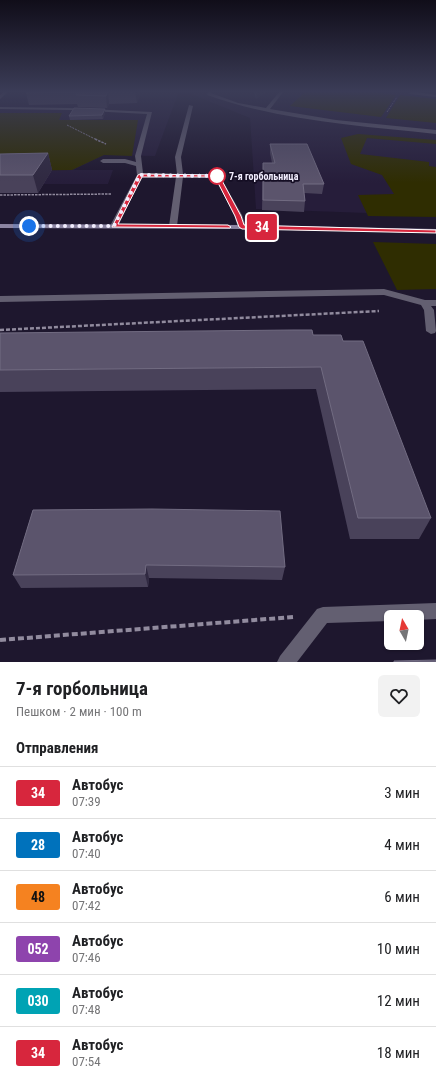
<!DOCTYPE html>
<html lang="ru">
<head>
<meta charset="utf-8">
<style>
  :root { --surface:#fff; --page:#f2f2f2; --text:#202124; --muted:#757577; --line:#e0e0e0 }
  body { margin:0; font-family:"Roboto Condensed",sans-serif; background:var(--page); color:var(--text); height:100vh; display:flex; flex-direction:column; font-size:15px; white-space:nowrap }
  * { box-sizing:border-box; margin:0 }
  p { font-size:13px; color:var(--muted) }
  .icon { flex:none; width:22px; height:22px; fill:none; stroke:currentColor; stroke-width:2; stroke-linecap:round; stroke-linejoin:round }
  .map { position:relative; height:662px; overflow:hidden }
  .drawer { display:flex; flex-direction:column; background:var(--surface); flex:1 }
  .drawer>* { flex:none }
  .badge { padding:0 8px; border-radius:3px; font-size:14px; line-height:26px }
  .needle { width:26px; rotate:351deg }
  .fabs { position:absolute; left:384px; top:610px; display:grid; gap:8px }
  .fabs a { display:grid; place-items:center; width:40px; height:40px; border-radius:6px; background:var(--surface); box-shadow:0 1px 3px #0004; font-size:20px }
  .you { position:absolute; width:20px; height:20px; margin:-10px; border:3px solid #fff; border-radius:50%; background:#1a73e8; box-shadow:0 0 0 6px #1a73e833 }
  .map>.badge { position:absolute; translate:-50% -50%; box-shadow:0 0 0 2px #fff }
  h2 { padding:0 16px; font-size:15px; line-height:36px }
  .round { display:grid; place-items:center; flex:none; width:42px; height:42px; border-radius:6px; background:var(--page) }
  .overview { display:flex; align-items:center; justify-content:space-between; height:68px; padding:0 16px }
  h1 { font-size:19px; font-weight:700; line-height:30px }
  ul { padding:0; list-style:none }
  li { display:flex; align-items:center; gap:12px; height:52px; padding:0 16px; border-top:1px solid var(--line) }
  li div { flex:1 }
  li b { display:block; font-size:15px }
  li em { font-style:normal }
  li .badge { min-width:44px; font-weight:700; text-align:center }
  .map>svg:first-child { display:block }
</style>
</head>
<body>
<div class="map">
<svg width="436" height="662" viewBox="0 0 436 662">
  <rect width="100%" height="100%" fill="#1e172e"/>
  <g fill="#261d3a">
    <path d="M0,91H179L155,156L104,155L73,170H113L108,184H43L38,193H0Z"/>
    <path d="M184,91H436V195H359L367,213L256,209L250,118Z"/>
  </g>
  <g fill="#2f2d01">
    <path d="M306,91H368L396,95L381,117L290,106Z"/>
    <path d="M400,95L436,99V123L386,118Z"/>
    <path d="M0,113H62L59,120H138L132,156L104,155L72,170L0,171Z"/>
    <path d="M358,134L436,140V144L367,138L360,154L429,162V166L436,167V217L368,216L358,195L394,194L382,175L351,164L341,138Z"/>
    <path d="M373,242L436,244V289L397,290Z"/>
  </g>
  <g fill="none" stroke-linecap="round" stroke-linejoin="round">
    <g stroke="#918b9e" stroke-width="1" stroke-dasharray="2 1" stroke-linecap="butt">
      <path d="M387,112L397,97"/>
      <path d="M67,125L97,140"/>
    </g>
    <g stroke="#918b9e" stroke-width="1.5" stroke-dasharray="2.5 1" stroke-linecap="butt">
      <path d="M95,139L106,144"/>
      <path d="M0,195L111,194"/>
    </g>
    <path stroke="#918b9e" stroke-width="2.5" stroke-dasharray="4 2" stroke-linecap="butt" d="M0,330L379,311"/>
    <path stroke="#918b9e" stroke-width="4" stroke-dasharray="6 3" stroke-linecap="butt" d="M0,640L293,617"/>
    <g fill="#635f71" fill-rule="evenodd">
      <path d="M5,91H9L0,99V95Z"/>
      <path d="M208,91H212L211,93L238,103L266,108L280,91H284L270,109L336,120L436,130V134C360,126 280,121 207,95Z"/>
      <path d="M411,91L436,95V97L409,94Z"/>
      <path d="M189,105L193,106L181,157L183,174L219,175L242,215L246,227L245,229H239L238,227L234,215L215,178L183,177L177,226L173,228H170L169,226L176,177H142L118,226L114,228H111L110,226L137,175L136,166L125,163H103L100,161L103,159H125L136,162L135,156L147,114L69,110L0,109V107L69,108L152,112L141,156L143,173L177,174L175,157Z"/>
      <path d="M384,289L425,300H436V306H431L434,310L436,331L435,333L431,334L426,331L424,310L421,305L384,295L0,302V296Z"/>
      <path d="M436,603V619L417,620V617H391V621L327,623L297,662H277L280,656L317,609L323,607Z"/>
    </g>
    <path fill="#8c85a2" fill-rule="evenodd" d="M0,224L242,225L436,229V233L242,229L0,228Z"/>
  </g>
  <g fill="#49425a">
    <path d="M141,91L137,103L109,104L107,108L78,107L77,104L29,105L26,93Z"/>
    <path d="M254,91H267L256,99Z"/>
    <path d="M105,113L103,119L70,120L69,116Z"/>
    <path d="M270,144L324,184L322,194L304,193L305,201L304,212L262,210L263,163H272L270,153Z"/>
    <path d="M48,153L52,170L38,193H0V154Z"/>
    <path d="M0,333L313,335L343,341L431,518L419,539H350L316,389L0,392Z"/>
    <path d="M33,510L285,567L282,580L149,578L148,587L21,588L13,575Z"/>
  </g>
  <g fill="#302941">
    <path d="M108,91L109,104L107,108L106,96Z"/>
    <path d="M135,91H141L137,103Z"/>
    <path d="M257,91H267L256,99Z"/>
    <path d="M105,109V113L103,119L102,115Z"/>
    <path d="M48,153L52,170L38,193L33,175Z"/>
    <path d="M146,565L149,578L148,587L145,574Z"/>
  </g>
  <g fill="#5b546c" stroke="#726c82">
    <path d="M28,91H135H108L106,96L76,95L77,92L26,93Z"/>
    <path d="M74,108L105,109L102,115L69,116Z"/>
    <path d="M270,144H307L324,184H303L305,201L263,200V163H275Z"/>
    <path d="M48,153L33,175H0V154Z"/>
    <path d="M293,330H312L313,335H341L343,341H363L431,518H358L321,367L0,370V333Z"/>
    <path d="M152,509L280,511L285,567L146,565L145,574L13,575L33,510Z"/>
    <path d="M436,660V662H394V661Z"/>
  </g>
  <linearGradient id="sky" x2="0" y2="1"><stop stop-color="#100d19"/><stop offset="0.5" stop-color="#3b3c57"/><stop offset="1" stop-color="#3b3c57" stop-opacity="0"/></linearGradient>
  <rect width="436" height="183" fill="url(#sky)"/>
  <path fill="#d7263d" stroke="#fff" d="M140,174L219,175L241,216L244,225L436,230V233L242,229L239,227L235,216L215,177H142L118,224L228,225L231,227L230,228L112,227L138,175Z"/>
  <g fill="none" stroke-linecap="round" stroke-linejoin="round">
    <path stroke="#f1edfd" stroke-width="4" stroke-dasharray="0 7.2" d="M29,226H114L140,175L217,176"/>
  </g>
  <circle fill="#fff" stroke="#d7263d" stroke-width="2" cx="217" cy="176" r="8"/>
  <g text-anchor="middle" stroke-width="3.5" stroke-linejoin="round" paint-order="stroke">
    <g font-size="10" font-weight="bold" fill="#f1edfd" stroke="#150e24" text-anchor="start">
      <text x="229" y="180">7-я горбольница</text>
    </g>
  </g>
</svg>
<div class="fabs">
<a><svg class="needle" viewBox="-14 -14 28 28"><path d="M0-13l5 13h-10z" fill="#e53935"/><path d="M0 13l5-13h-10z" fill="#757577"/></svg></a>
</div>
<div class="you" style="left:29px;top:226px"></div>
<b class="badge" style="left:262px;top:227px;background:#d7263d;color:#fff">34</b>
</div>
<section class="drawer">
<div class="overview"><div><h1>7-я горбольница</h1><p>Пешком · 2 мин · 100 m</p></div><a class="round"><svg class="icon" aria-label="heart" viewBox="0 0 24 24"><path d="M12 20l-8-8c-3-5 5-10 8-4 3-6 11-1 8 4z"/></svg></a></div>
<h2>Отправления</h2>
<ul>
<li><span class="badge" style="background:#d7263d;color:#fff">34</span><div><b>Автобус</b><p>07:39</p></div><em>3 мин</em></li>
<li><span class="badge" style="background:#0072bc;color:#fff">28</span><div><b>Автобус</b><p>07:40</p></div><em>4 мин</em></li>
<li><span class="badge" style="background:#f58220;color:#111">48</span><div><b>Автобус</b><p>07:42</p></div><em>6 мин</em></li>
<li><span class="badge" style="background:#8e44ad;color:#fff">052</span><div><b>Автобус</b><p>07:46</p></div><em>10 мин</em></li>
<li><span class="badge" style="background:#00a3b4;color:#fff">030</span><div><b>Автобус</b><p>07:48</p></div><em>12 мин</em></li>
<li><span class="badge" style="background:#d7263d;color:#fff">34</span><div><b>Автобус</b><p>07:54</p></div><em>18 мин</em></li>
</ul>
</section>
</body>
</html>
